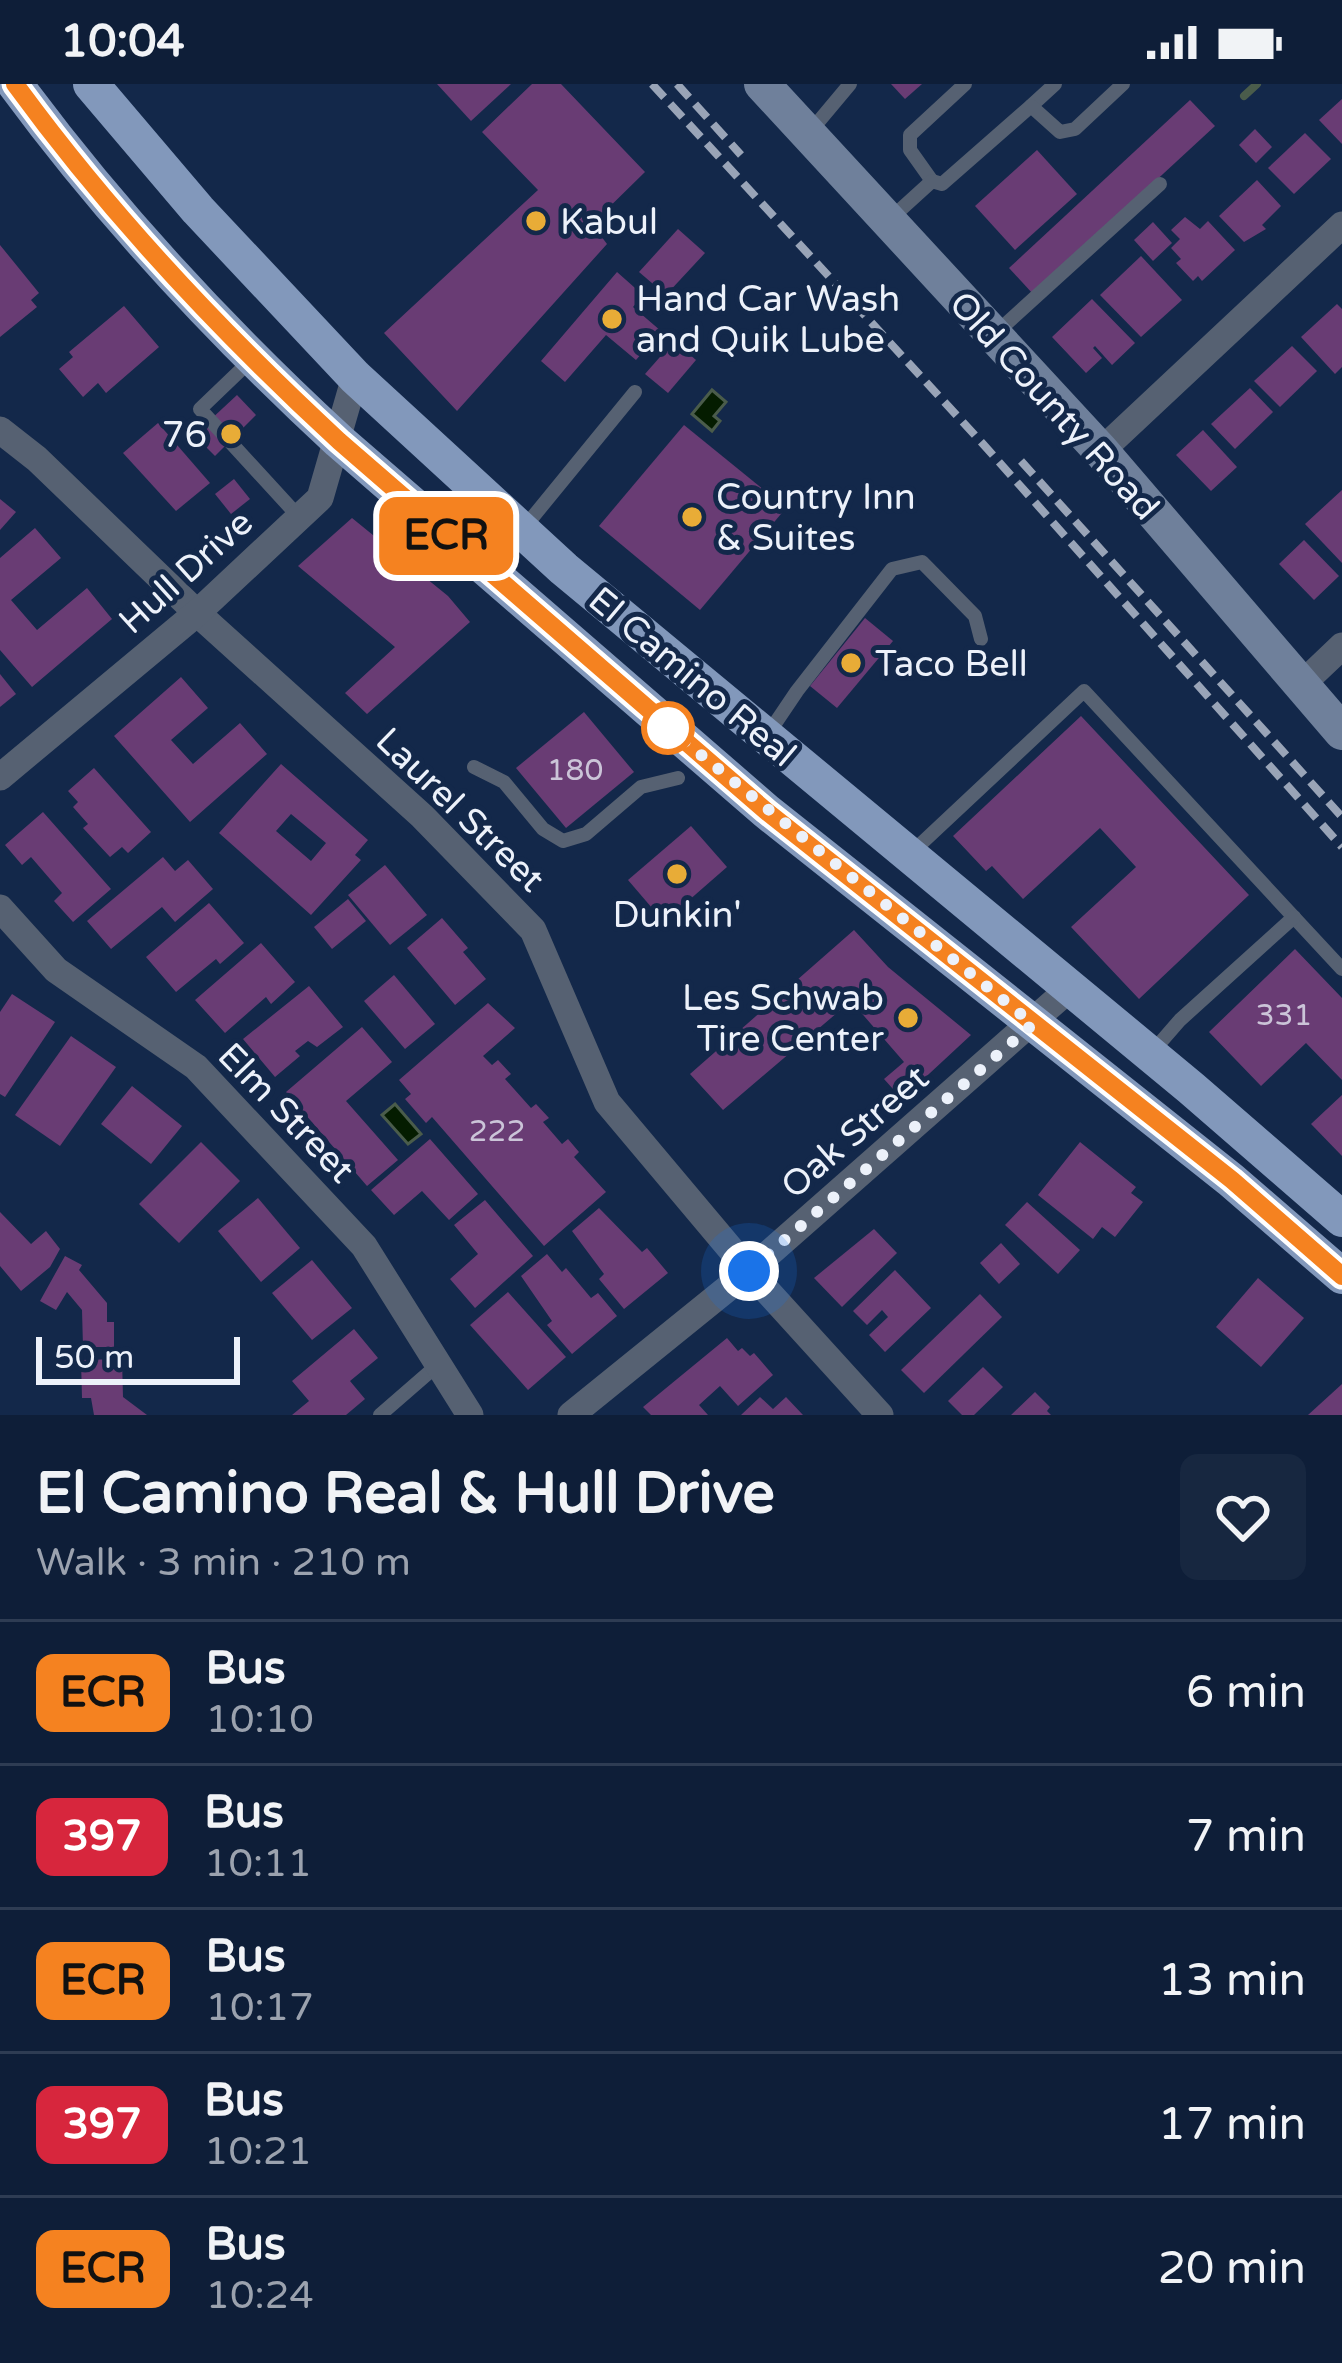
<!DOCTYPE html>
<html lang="en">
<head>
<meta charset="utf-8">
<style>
  :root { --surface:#0e1e38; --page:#172740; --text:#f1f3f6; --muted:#9ba2ae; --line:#2e3c53 }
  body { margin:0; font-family:"Varela Round",sans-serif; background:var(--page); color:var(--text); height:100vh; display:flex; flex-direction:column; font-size:45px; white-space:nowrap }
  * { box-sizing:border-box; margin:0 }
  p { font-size:39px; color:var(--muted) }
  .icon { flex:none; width:66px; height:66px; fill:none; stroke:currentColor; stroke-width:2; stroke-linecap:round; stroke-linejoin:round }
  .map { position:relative; height:1331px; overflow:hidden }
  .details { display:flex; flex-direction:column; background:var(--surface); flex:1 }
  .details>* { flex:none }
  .badge { padding:0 24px; border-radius:18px; font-size:42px; line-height:78px }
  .scale { position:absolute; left:36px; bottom:30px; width:204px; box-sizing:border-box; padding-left:12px; border:6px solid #ecf1fa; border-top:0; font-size:33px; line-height:42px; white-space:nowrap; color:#ecf1fa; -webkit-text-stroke:9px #13284a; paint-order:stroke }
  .you { position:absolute; width:60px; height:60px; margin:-30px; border:9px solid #fff; border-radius:50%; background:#1a73e8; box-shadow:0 0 0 18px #1a73e833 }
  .map>.badge { position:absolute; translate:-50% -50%; box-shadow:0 0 0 6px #fff }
  .round { display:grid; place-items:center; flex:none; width:126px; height:126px; border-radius:18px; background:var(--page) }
  .headline { display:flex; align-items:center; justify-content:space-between; height:204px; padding:0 36px }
  h1 { font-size:57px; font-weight:800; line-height:90px }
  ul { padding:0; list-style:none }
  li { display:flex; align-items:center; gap:36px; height:144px; padding:0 36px; border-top:3px solid var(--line) }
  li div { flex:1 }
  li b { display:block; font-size:45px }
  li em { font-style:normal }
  li .badge { min-width:132px; font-weight:700; text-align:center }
  .status { display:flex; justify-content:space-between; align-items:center; height:84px; padding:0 60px; background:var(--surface); direction:ltr }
  .status svg { height:33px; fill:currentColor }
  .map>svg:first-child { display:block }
</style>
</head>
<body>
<div class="status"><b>10:04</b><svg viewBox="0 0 49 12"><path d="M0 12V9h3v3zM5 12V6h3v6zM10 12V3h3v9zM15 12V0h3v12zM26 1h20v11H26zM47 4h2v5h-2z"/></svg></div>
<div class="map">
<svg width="1342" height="1331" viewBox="0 0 1342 1331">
  <rect width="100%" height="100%" fill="#13284a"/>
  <g fill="#041c00" stroke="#4a5c4b" stroke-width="3">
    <path d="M712,306L726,318L714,332L720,337L712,347L692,330Z"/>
    <path d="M395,1020L421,1050L408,1060L382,1031Z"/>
  </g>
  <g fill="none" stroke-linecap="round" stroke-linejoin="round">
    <path stroke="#4a5c4b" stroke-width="8" d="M1244,12L1257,0"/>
  </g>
  <g fill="#693c74" fill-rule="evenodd">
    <path d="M437,0H511L471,37Z"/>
    <path d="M532,0H561L645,88L592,140L607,160L457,327L384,249L538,106L482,48Z"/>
    <path d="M891,0H922L905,15Z"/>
    <path d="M1342,15V60L1319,36Z"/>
    <path d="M1190,16L1215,42L1033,210L1009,184Z"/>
    <path d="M1255,45L1272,63L1256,79L1239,61Z"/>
    <path d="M1305,49L1331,75L1294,110L1268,84Z"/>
    <path d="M1037,66L1077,110L1015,166L975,122Z"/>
    <path d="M1257,96L1281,122L1262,141L1266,145L1244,158L1219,132Z"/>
    <path d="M1185,133L1200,145L1208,137L1235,166L1202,197L1198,192L1193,197L1176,179L1181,175L1171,164L1180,155L1171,146Z"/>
    <path d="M1153,138L1172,159L1153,177L1134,156Z"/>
    <path d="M678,145L705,169L666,211L639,188Z"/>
    <path d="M0,161L39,209L31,216L37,223L0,253Z"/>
    <path d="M1141,172L1182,216L1141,253L1100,211Z"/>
    <path d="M617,188L643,211L633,223L661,247L636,276L606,251L565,298L541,277Z"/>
    <path d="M1092,215L1135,259L1112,281L1095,262L1093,264L1102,274L1086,289L1052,253Z"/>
    <path d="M1337,220L1342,225V283L1335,290L1301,253Z"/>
    <path d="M124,222L159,263L106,309L98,299L83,313L59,285L73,273L69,268Z"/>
    <path d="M674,257L696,276L668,309L645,290Z"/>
    <path d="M1292,262L1317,287L1280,323L1254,297Z"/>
    <path d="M1250,304L1273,328L1235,365L1211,340Z"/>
    <path d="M237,311L256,331L215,372L194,351Z"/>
    <path d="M158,339L210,399L176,427L123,369Z"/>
    <path d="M684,341L786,424L700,526L599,442Z"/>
    <path d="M1203,346L1237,383L1211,407L1176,371Z"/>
    <path d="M234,395L250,415L231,430L215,410Z"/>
    <path d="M1342,406V479L1305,440Z"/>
    <path d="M0,415L16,428L0,446Z"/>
    <path d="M352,434L448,512L470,538L367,630L345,609L395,563L298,482Z"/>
    <path d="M35,444L61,474L11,516L37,546L87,504L112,535L32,603L0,566V474Z"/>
    <path d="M1304,456L1339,492L1314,516L1279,480Z"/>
    <path d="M865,534L893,557L837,624L810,602Z"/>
    <path d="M0,590L16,610L0,623Z"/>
    <path d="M181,593L208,624L171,656L193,680L240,639L267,670L190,738L114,652Z"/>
    <path d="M584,628L634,688L566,744L516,684Z"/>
    <path d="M1081,632L1249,811L1139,915L1071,843L1136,783L1100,744L1023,815L992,782L986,787L953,752Z"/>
    <path d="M281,680L368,756L355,771L361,776L311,831L219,749ZM291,730L326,759L311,777L276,747Z"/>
    <path d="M94,684L151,748L128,769L122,763L110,773L83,744L88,740L73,723L78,718L68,707Z"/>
    <path d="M43,728L111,805L73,838L54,817L62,809L31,773L22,781L5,761Z"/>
    <path d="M691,742L727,783L664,838L628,796Z"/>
    <path d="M163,773L175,787L188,776L213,805L175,838L162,823L111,865L87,837Z"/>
    <path d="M385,781L427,831L390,861L348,811Z"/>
    <path d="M348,815L366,837L332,865L314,843Z"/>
    <path d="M209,819L244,859L220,880L216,875L176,908L146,873Z"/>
    <path d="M442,834L468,864L463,868L486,895L455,921L407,864Z"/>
    <path d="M854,846L888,883L971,951L902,1015L884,995L904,978L851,917L723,1026L690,990Z"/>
    <path d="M261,859L295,898L271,920L266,913L225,949L195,916Z"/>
    <path d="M1295,865L1342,914V996L1306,959L1261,1002L1209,948Z"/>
    <path d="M394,891L435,940L405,965L364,917Z"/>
    <path d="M309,902L343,943L317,963L308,957L295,967L300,972L275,993L243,955Z"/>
    <path d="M12,910L55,938L5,1013L0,1010V928Z"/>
    <path d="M488,919L515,944L483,972L492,981L498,976L511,990L505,995L531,1024L536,1020L549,1034L543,1038L562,1060L568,1055L579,1068L574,1073L606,1108L544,1162L432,1033L426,1039L405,1015L411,1010L399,996Z"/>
    <path d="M362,943L392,978L346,1017L398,1076L367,1102L286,1008Z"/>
    <path d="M71,952L116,983L60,1062L15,1031Z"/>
    <path d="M132,1002L182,1042L151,1080L101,1040Z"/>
    <path d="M1342,1011V1072L1311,1040Z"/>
    <path d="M430,1055L478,1110L449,1136L422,1107L394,1131L371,1106Z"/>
    <path d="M201,1058L240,1097L179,1159L139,1120Z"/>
    <path d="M1080,1058L1136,1103L1131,1109L1143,1118L1115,1153L1102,1143L1093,1155L1038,1111Z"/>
    <path d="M258,1114L300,1164L261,1198L218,1147Z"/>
    <path d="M485,1116L533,1172L475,1224L450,1195L478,1170L454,1141Z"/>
    <path d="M1027,1118L1080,1166L1058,1190L1005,1141Z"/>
    <path d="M599,1124L642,1168L647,1164L668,1189L624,1225L599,1195L604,1190L572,1147Z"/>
    <path d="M0,1128L31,1160L46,1147L60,1165L50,1183L21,1207L0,1182Z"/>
    <path d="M874,1145L897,1169L842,1223L814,1194Z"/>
    <path d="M1001,1159L1020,1180L999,1200L980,1179Z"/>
    <path d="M547,1170L562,1188L566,1184L591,1214L598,1209L617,1232L572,1270L547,1241L552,1237L521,1192Z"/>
    <path d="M65,1172L82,1181L79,1186L107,1219V1238H114V1263H83L82,1226L67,1208L56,1226L40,1217Z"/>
    <path d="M312,1176L352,1224L312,1256L272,1209Z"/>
    <path d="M895,1186L931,1224L885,1268L869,1251L888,1233L882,1226L867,1241L853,1227Z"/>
    <path d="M1258,1194L1304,1234L1261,1283L1216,1243Z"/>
    <path d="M508,1208L566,1273L528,1306L470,1241Z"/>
    <path d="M980,1210L1002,1233L924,1309L901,1286Z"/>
    <path d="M354,1245L378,1274L350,1297L365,1315L346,1331H292L309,1317L292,1297Z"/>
    <path d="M727,1254L738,1267L742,1264L750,1272L754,1269L773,1291L738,1322L720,1302L699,1321L708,1331H651L643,1323Z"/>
    <path d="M122,1275L123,1313L147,1331H94L91,1314H82L81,1276Z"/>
    <path d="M983,1283L1003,1303L974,1331H962L948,1317Z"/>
    <path d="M1342,1300V1331H1308Z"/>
    <path d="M1035,1308L1050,1323L1047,1327L1051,1331H1011Z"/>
    <path d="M760,1313L773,1325L786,1313L803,1331H741Z"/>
  </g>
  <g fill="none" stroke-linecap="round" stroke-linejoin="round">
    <g stroke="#566172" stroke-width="14">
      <path d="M1031,22L1055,0"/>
      <path d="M809,49L850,0"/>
      <path d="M932,97L910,66V51L965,0"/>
      <path d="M888,137L932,97L942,100L1031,22L1060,48L1075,45L1123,0"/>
      <path d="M996,249L1160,100"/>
      <path d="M249,278L200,325L299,433"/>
      <path d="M523,445L635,308"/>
      <path d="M768,650L797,607L892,485L922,478L975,532L981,555"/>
      <path d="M474,683L504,698L543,745L563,757L586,750L641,703L678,694"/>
      <path d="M909,771L1084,607L1342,885"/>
      <path d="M1153,967L1180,936L1294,833"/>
      <path d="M380,1331L441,1278"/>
    </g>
    <g stroke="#566172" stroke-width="27">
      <path d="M0,346L37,375L197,529L422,732L533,846L607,1018L749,1187L880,1331"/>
      <path d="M1101,367L1342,141"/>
      <path d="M1300,602L1342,562"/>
      <path d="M0,693L197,529L320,414L355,293"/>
      <path d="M0,824L56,886L196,983L364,1162L470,1331"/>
      <path d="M571,1331L749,1187L1069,905"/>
    </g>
    <path stroke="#6f809b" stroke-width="36" d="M762,0L1101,367L1342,648"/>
    <g stroke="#8298bb" stroke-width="36">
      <path d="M15,0C110,129 222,249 339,357L766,727L1231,1096L1342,1192"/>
      <path d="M91,0L198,126L355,293L564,485L1191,1004L1342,1135"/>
    </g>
    <g stroke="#99a4b7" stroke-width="8" stroke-dasharray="18 9" stroke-linecap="butt">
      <path d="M652,0L983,360L1342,763"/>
      <path d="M677,0L741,71"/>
      <path d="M1021,377L1342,733"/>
    </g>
  </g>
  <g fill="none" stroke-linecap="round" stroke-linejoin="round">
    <defs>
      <path id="line" d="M15,0C109,129 222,249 339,357L766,727L1232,1096L1342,1192"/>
    </defs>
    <use href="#line" stroke="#fff" stroke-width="27"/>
    <use href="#line" stroke="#f58220" stroke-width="18"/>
    <path stroke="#ecf1fa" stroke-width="12" stroke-dasharray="0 21.6" d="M668,644L1033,940L749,1187"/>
  </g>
  <g fill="#e8ac37" stroke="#13284a" stroke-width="4.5">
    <circle cx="536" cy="137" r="12"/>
    <circle cx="612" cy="235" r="12"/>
    <circle cx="231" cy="350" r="12"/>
    <circle cx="692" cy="433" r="12"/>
    <circle cx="851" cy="579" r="12"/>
    <circle cx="677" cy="790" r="12"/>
    <circle cx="908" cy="934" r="12"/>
  </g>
  <circle fill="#fff" stroke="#f58220" stroke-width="6" cx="668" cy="644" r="24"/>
  <g text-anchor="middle" stroke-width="10" stroke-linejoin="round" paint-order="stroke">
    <g font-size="30" fill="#cbc4d8">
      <text x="575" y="696">180</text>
      <text x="1284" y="941">331</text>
      <text x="497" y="1057">222</text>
    </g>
    <g font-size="36" fill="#ecf1fa" stroke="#13284a" text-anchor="start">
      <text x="560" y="150">Kabul</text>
      <text x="636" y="227">Hand Car Wash<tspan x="636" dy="41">and Quik Lube</tspan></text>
      <text x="207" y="363" text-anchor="end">76</text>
      <text x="716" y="425">Country Inn<tspan x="716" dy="41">&amp; Suites</tspan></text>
      <text x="875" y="592">Taco Bell</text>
      <text x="677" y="843" text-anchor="middle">Dunkin'</text>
      <text x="884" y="926" text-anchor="end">Les Schwab<tspan x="884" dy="41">Tire Center</tspan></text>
    </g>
    <g font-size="36" fill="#ecf1fa" stroke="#13284a">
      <text transform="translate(1055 321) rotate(48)" y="13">Old County Road</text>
      <text transform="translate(185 487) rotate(-42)" y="13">Hull Drive</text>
      <text transform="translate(693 592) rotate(40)" y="13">El Camino Real</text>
      <text transform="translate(461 725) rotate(44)" y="13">Laurel Street</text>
      <text transform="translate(287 1028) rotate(46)" y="13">Elm Street</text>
      <text transform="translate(854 1047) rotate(-41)" y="13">Oak Street</text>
    </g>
  </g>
</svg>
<div class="scale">50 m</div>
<div class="you" style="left:749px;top:1187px"></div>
<b class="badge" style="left:446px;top:452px;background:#f58220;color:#111">ECR</b>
</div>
<section class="details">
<div class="headline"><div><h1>El Camino Real &amp; Hull Drive</h1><p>Walk · 3 min · 210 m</p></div><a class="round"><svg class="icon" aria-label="heart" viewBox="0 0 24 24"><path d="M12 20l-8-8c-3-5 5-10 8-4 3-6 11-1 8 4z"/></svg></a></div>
<ul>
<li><span class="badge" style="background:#f58220;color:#111">ECR</span><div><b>Bus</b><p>10:10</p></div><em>6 min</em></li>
<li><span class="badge" style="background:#d7263d;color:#fff">397</span><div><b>Bus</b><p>10:11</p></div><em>7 min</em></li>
<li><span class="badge" style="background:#f58220;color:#111">ECR</span><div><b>Bus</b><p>10:17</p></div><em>13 min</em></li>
<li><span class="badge" style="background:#d7263d;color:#fff">397</span><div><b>Bus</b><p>10:21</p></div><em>17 min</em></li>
<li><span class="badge" style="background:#f58220;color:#111">ECR</span><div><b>Bus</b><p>10:24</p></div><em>20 min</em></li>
</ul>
</section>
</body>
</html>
